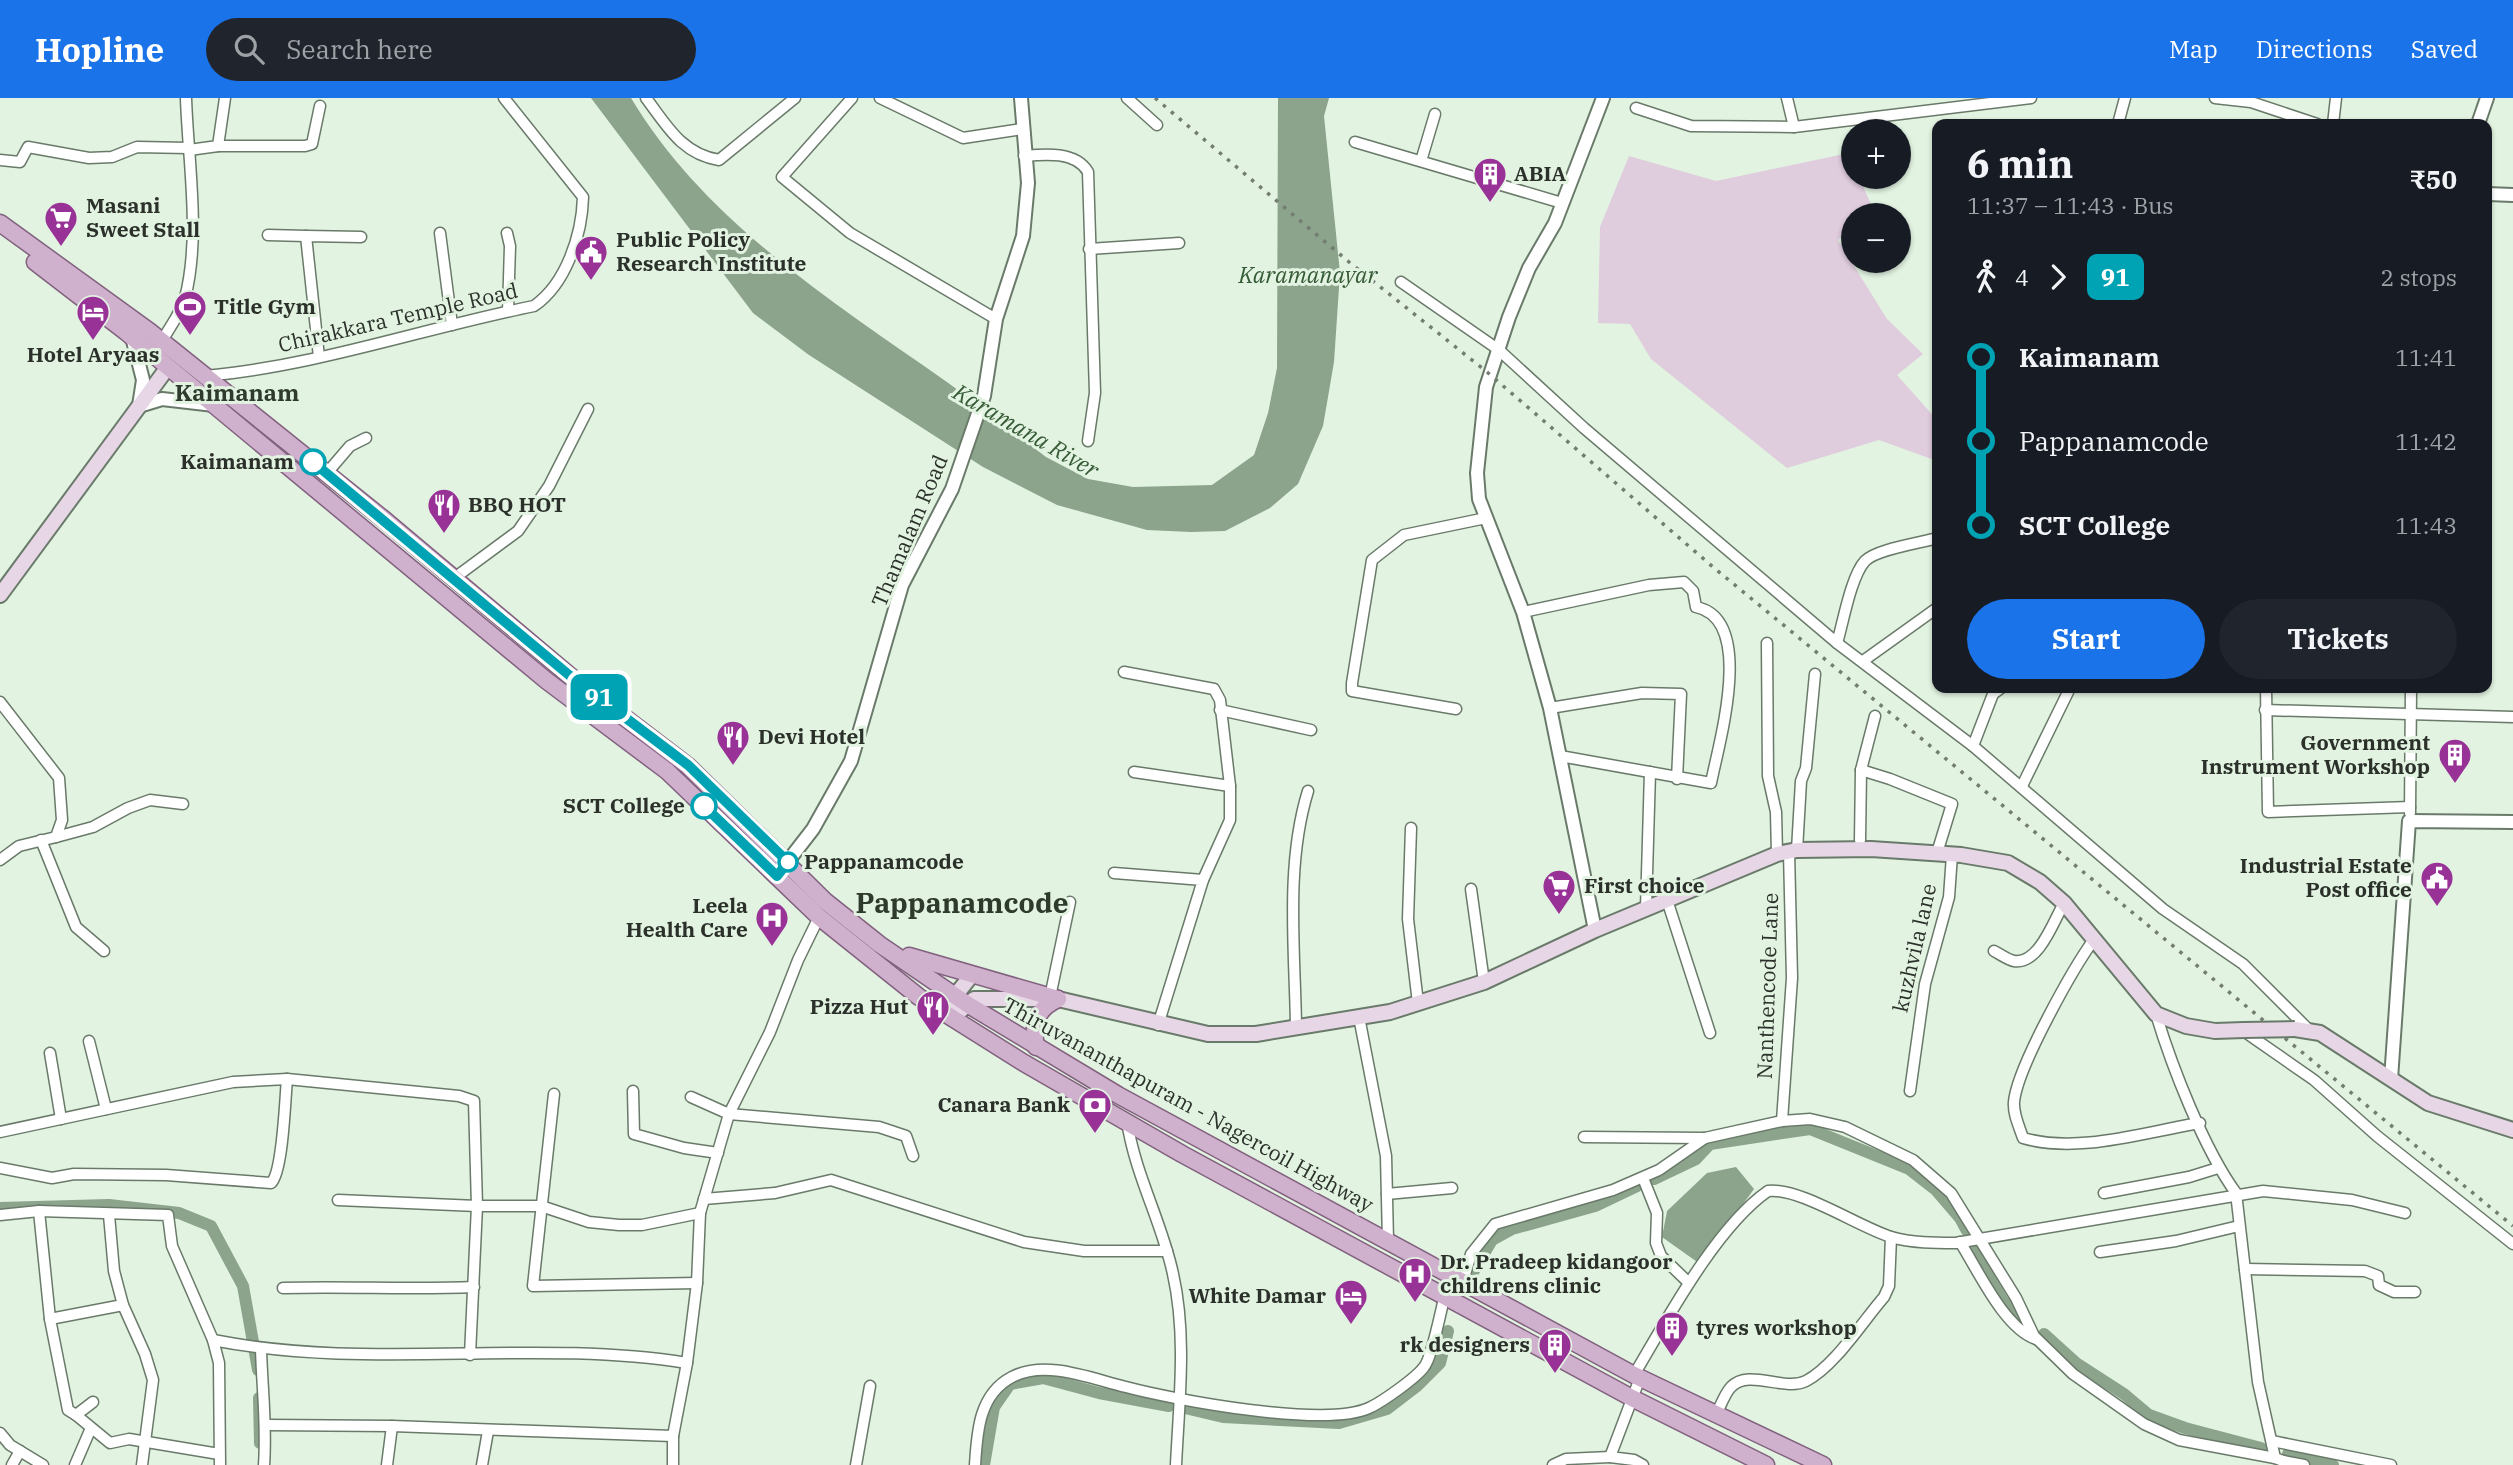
<!DOCTYPE html>
<html lang="en">
<head>
<meta charset="utf-8">
<style>
  :root { --surface:#171b24; --page:#20242c; --text:#f1f3f6; --muted:#9ea1a6; --accent:#1a73e8 }
  body { margin:0; font-family:"IBM Plex Serif",serif; background:var(--page); color:var(--text); height:100vh; display:flex; flex-direction:column; font-size:26px; white-space:nowrap }
  * { box-sizing:border-box; margin:0 }
  p { font-size:23px; color:var(--muted) }
  .icon { flex:none; width:38px; height:38px; fill:none; stroke:currentColor; stroke-width:2; stroke-linecap:round; stroke-linejoin:round }
  .map { position:relative; flex:1; overflow:hidden }
  .details { position:absolute; left:1932px; top:21px; width:560px; height:574px; display:flex; flex-direction:column; background:var(--surface); border-radius:14px; box-shadow:0 2px 5px #0004 }
  .details>* { flex:none }
  .badge { padding:0 14px; border-radius:10px; font-size:24px; line-height:46px }
  .fabs { position:absolute; left:1841px; top:21px; display:grid; gap:14px }
  .fabs a { display:grid; place-items:center; width:70px; height:70px; border-radius:50%; background:var(--surface); box-shadow:0 2px 5px #0004; font-size:35px }
  .map>.badge { position:absolute; translate:-50% -50%; box-shadow:0 0 0 4px #fff }
  .legs { display:flex; align-items:center; gap:10px; height:77px; padding:0 35px; font-size:23px }
  .legs p { margin-inline-start:auto }
  .overview { display:flex; align-items:center; justify-content:space-between; height:119px; padding:0 35px }
  h1 { font-size:38px; font-weight:800; line-height:52px }
  .primary-button { display:flex; gap:14px; margin-top:auto; padding:14px 35px }
  .primary-button a { flex:1; height:80px; border-radius:42px; background:var(--accent); color:#fff; font-size:28px; font-weight:800; line-height:80px; text-align:center }
  .primary-button a+a { background:var(--page); color:var(--text) }
  ul { padding:0 35px; list-style:none }
  li { display:flex; align-items:center; gap:24px; height:84px; font-size:26px }
  li i { display:grid; place-items:center; width:10px; height:100%; margin:0 9px; background:currentColor }
  li i::after { content:''; width:18px; height:18px; margin:-9px; border:5px solid; border-radius:50%; background:var(--surface) }
  li p { margin-inline-start:auto }
  li:first-child i { background:linear-gradient(#0000 50%,currentColor 0) }
  li:last-child i { background:linear-gradient(currentColor 50%,#0000 0) }
  header { display:flex; align-items:center; gap:42px; box-sizing:border-box; height:98px; padding:0 35px; background:var(--accent); color:#fff }
  header strong { font-size:33px }
  nav { display:flex; gap:38px; margin-inline-start:auto; font-size:24px }
  .search { width:490px; height:63px; background:var(--page); display:flex; align-items:center; gap:18px; box-sizing:border-box; padding:0 24px; border-radius:38px; color:var(--muted); font-size:26px }
  .map>svg:first-child { display:block }
</style>
</head>
<body>
<header>
<strong>Hopline</strong>
<div class="search"><svg class="icon" aria-label="search" viewBox="0 0 24 24"><circle cx="10" cy="10" r="6"/><path d="M15 15l6 6"/></svg>Search here</div>
<nav><a>Map</a><a>Directions</a><a>Saved</a></nav>
</header>
<div class="map">
<svg width="2513" height="1367" viewBox="0 0 2513 1367">
  <rect width="100%" height="100%" fill="#e2f3e1"/>
  <path fill="#dfccdd" d="M1849,55L1853,79H1859L1873,111L1865,117H1853V128L1838,142L1887,221L1923,256L1897,277L1937,322V363L1879,342L1787,370L1651,261L1630,226L1598,225L1600,129L1629,58L1716,83Z"/>
  <g fill="#8ca38c">
    <path d="M591,0H631C705,123 830,202 944,282C979,306 1011,333 1046,359L1088,381L1133,389L1212,387L1254,357L1268,315L1277,270L1278,0H1329L1324,18L1340,175L1334,264L1323,328L1298,386L1270,410L1225,433L1191,434L1147,432L1057,407L983,369L809,257L753,215Z"/>
    <path d="M1736,1069L1754,1091L1700,1166L1662,1139L1667,1113L1707,1075Z"/>
  </g>
  <g fill="none" stroke-linecap="round" stroke-linejoin="round">
    <g stroke="#8ca38c" stroke-width="12">
      <path d="M1654,1081L1696,1061L1710,1046L1810,1031L1909,1071L1936,1092L1960,1120L1967,1133"/>
      <path d="M0,1110L109,1107L179,1115L211,1128L243,1188L258,1272"/>
      <path d="M1972,1151L2003,1203L2022,1228"/>
      <path d="M1469,1181L1492,1142L1512,1131L1595,1108L1637,1088"/>
      <path d="M2044,1236L2076,1265L2124,1296L2149,1317L2185,1330L2261,1350"/>
      <path d="M259,1300L260,1345"/>
      <path d="M1185,1310L1223,1319L1339,1325L1387,1311L1417,1288L1440,1265L1448,1233"/>
      <path d="M2288,1356L2333,1367"/>
      <path d="M984,1367L994,1309L1010,1286L1043,1280L1099,1295L1169,1308"/>
    </g>
    <defs>
      <g id="minor">
        <path d="M646,0C667,28 682,56 719,62L795,0"/>
        <path d="M852,0L782,79L850,135L996,221"/>
        <path d="M880,0L963,40L1022,31"/>
        <path d="M1127,0L1157,27"/>
        <path d="M1787,0L1794,29"/>
        <path d="M2215,0L2251,4L2317,26"/>
        <path d="M1636,10L1691,28L1794,29L2031,0"/>
        <path d="M2118,26L2125,0"/>
        <path d="M2333,26L2336,0"/>
        <path d="M1355,44L1562,105"/>
        <path d="M218,48H305L312,46L320,8"/>
        <path d="M189,52L218,48L225,0"/>
        <path d="M1024,58C1045,56 1076,53 1088,74L1095,295L1088,343"/>
        <path d="M0,62L20,64L28,49L89,60L112,59L137,49L188,50"/>
        <path d="M1421,63L1435,16"/>
        <path d="M440,135L452,227"/>
        <path d="M507,135L510,148L508,213"/>
        <path d="M268,137L306,138"/>
        <path d="M1089,151L1179,145"/>
        <path d="M1401,184L1499,252L1584,330L1837,545L1973,648L2163,811L2243,866L2311,934"/>
        <path d="M162,243C169,230 181,215 185,200C201,138 188,63 186,0"/>
        <path d="M319,259L306,138L361,139"/>
        <path d="M205,278C317,268 424,230 534,208C566,186 582,137 583,99L504,0"/>
        <path d="M326,376L350,348L366,340"/>
        <path d="M453,481L518,433L549,388L588,311"/>
        <path d="M1523,514L1649,487L1684,484L1693,493L1696,509C1756,521 1719,644 1711,685L1560,658"/>
        <path d="M1767,545L1768,678L1776,714L1777,756"/>
        <path d="M1837,545C1843,525 1851,478 1865,463C1876,451 1921,445 1937,440"/>
        <path d="M1863,563L1937,510"/>
        <path d="M1124,574L1214,591L1220,602L1230,688"/>
        <path d="M2266,590L2268,714L2410,709"/>
        <path d="M0,604L59,680L62,722L56,739L19,748L0,762"/>
        <path d="M1550,610L1642,595L1681,596L1677,681"/>
        <path d="M1456,611L1352,593V585L1372,462L1404,437L1486,420"/>
        <path d="M1220,612L1311,632"/>
        <path d="M2265,612L2513,619"/>
        <path d="M1973,648L1993,596L2001,590"/>
        <path d="M1861,672L1890,681L1952,706L1937,755"/>
        <path d="M1134,674L1230,688V722L1203,782"/>
        <path d="M2022,688L2070,590"/>
        <path d="M2410,715L2411,590"/>
        <path d="M1411,730L1408,821L1418,905"/>
        <path d="M56,739L93,729L128,710L150,702L183,706"/>
        <path d="M41,742L76,829L104,853"/>
        <path d="M1860,742L1861,672L1875,618"/>
        <path d="M1797,752L1801,683L1806,670L1815,576"/>
        <path d="M1114,775L1203,782L1158,927"/>
        <path d="M1471,791L1484,884"/>
        <path d="M1667,802L1710,935"/>
        <path d="M1646,810L1650,674"/>
        <path d="M2095,840C2073,870 2017,970 2014,1004C2013,1016 2019,1028 2023,1040C2078,1056 2144,1034 2200,1025"/>
        <path d="M1994,853C2000,856 2008,862 2014,863C2039,867 2054,822 2064,805"/>
        <path d="M1050,899L1070,804"/>
        <path d="M2156,916C2172,969 2204,1051 2236,1095L2258,1284L2275,1360L2283,1363L2284,1367"/>
        <path d="M1359,919L1386,1058L1388,1143"/>
        <path d="M1296,929C1295,853 1285,767 1308,693"/>
        <path d="M2242,932L2314,982L2377,1038L2513,1146"/>
        <path d="M89,943L106,1011"/>
        <path d="M50,955L61,1021"/>
        <path d="M633,993L634,1036L684,1050L718,1055"/>
        <path d="M1910,993L1925,886L1949,799L1952,757"/>
        <path d="M554,996L533,1188L697,1185"/>
        <path d="M691,999L729,1016L879,1029L906,1038L913,1058"/>
        <path d="M1127,1023C1135,1077 1162,1124 1173,1176C1187,1238 1179,1304 1176,1367"/>
        <path d="M1782,1023L1792,880L1789,754"/>
        <path d="M0,1034L233,984L287,981L459,998L474,1003L477,1108L338,1102"/>
        <path d="M1584,1039L1705,1040"/>
        <path d="M0,1070L52,1080L74,1076L166,1077L271,1085C283,1074 285,1001 287,981"/>
        <path d="M1643,1080L1657,1115L1656,1145L1661,1158L1689,1185"/>
        <path d="M2104,1095L2189,1079L2218,1070"/>
        <path d="M1387,1096L1452,1090"/>
        <path d="M704,1101L775,1095L831,1082L1024,1144L1084,1153H1167"/>
        <path d="M39,1113L50,1221"/>
        <path d="M0,1117L39,1113L168,1117L172,1148L213,1242"/>
        <path d="M109,1117L114,1173L123,1207L145,1256L153,1282L142,1367"/>
        <path d="M1960,1144C1978,1172 2004,1230 2036,1241"/>
        <path d="M2100,1154L2176,1143L2239,1128"/>
        <path d="M2245,1171L2365,1173L2378,1178L2379,1187L2394,1194H2415"/>
        <path d="M1463,1183L1471,1156L1495,1126L1613,1092L1659,1072L1705,1040L1782,1023L1810,1021L1845,1029L1913,1062L1951,1095L2016,1200L2034,1238L2073,1276L2144,1326L2179,1342L2275,1360"/>
        <path d="M283,1190C347,1188 410,1192 474,1189"/>
        <path d="M261,1250C262,1291 267,1326 264,1367"/>
        <path d="M470,1257L477,1108H541L589,1124L619,1127H642L700,1115"/>
        <path d="M1634,1277C1666,1223 1716,1129 1768,1093C1799,1089 1859,1129 1891,1139C1912,1145 1935,1145 1956,1145L2263,1093L2352,1102L2405,1115"/>
        <path d="M1640,1280L1610,1359L1634,1362L1643,1367"/>
        <path d="M93,1304L76,1317L68,1312L50,1221L123,1207"/>
        <path d="M76,1317L110,1345L129,1341L219,1356"/>
        <path d="M1716,1317C1720,1309 1725,1295 1731,1289C1749,1270 1784,1294 1806,1283C1834,1269 1863,1223 1884,1199L1889,1188L1891,1139"/>
        <path d="M267,1327L392,1328"/>
        <path d="M0,1335L10,1347L43,1367"/>
        <path d="M2272,1343L2391,1367"/>
        <path d="M2283,1363L2304,1367"/>
        <path d="M12,1367L20,1353"/>
        <path d="M75,1367L91,1330"/>
        <path d="M220,1367L219,1265L213,1242C370,1273 531,1240 687,1265"/>
        <path d="M387,1367L392,1328L673,1338"/>
        <path d="M482,1367L488,1333"/>
        <path d="M673,1367V1338L687,1265L697,1185L700,1115L729,1016L770,934L798,862L819,819"/>
        <path d="M856,1367L870,1288"/>
        <path d="M975,1367C977,1334 979,1296 1012,1279C1046,1261 1092,1281 1126,1289C1175,1302 1325,1330 1369,1310C1382,1304 1416,1280 1424,1269C1432,1260 1441,1211 1445,1197"/>
        <path d="M1553,1367L1566,1361L1610,1359"/>
      </g>
      <g id="tertiary">
        <path d="M2478,26L2487,0"/>
        <path d="M2487,96L2513,97"/>
        <path d="M132,239L143,282L139,308L162,301L214,307"/>
        <path d="M782,771L813,731L851,663L902,487L952,391L984,298L996,221L1023,138L1028,85L1021,0"/>
        <path d="M1595,832L1550,610L1523,514L1479,401L1477,375L1486,289L1509,219L1529,170L1555,125L1603,0"/>
        <path d="M2391,981L2409,723L2513,724"/>
      </g>
      <g id="secondary">
        <path d="M0,497L168,269"/>
        <path d="M942,914L971,878"/>
        <path d="M952,920L974,901H1058L1208,936H1256L1390,914L1484,884L1595,832L1777,756L1797,752L1871,751L1961,757L2008,765L2040,784L2064,805L2156,916L2186,928L2215,933L2244,932"/>
        <path d="M2295,931L2320,935L2428,1005L2513,1032"/>
      </g>
      <g id="primary">
        <path d="M0,125L149,233L386,423L569,577L688,668L825,803L879,846L967,906L1118,997L1634,1277L1823,1367"/>
        <path d="M35,164L126,234L547,583L667,673L819,819L919,899L1024,965L1182,1056L1632,1300L1766,1367"/>
        <path d="M909,858L1058,901"/>
        <path d="M1036,949C1032,926 1036,911 1058,901"/>
      </g>
    </defs>
    <use href="#minor" stroke="#6a7a6a" stroke-width="13"/>
    <use href="#tertiary" stroke="#6a7a6a" stroke-width="16"/>
    <use href="#secondary" stroke="#6a7a6a" stroke-width="18"/>
    <use href="#primary" stroke="#81617e" stroke-width="19"/>
    <use href="#minor" stroke="#fff" stroke-width="10"/>
    <use href="#tertiary" stroke="#fff" stroke-width="12"/>
    <use href="#secondary" stroke="#e7d7e6" stroke-width="14"/>
    <use href="#primary" stroke="#cfb0cd" stroke-width="16"/>
    <path stroke="#737d72" stroke-width="3.5" stroke-dasharray="3.5 7" stroke-linecap="butt" d="M1155,0L1349,164L1487,274L1713,469L2513,1128"/>
    <defs>
      <path id="secondary-bridge" d="M2244,932L2295,931"/>
    </defs>
    <use href="#secondary-bridge" stroke="#6a7a6a" stroke-width="18" stroke-linecap="butt"/>
    <use href="#secondary-bridge" stroke="#e7d7e6" stroke-width="14"/>
  </g>
  <g fill="none" stroke-linecap="round" stroke-linejoin="round">
    <defs>
      <path id="line-1" d="M313,364L569,577L688,667L788,764L777,778L704,708"/>
    </defs>
    <use href="#line-1" stroke="#fff" stroke-width="16"/>
    <use href="#line-1" stroke="#00a3b4" stroke-width="10"/>
  </g>
  <defs>
    <symbol id="building-pin" viewBox="-11 -11 22 30"><path d="M0 17L-7.5 6A9.5 9.5 0 1 1 7.5 6Z" fill="#993297" stroke="#e2f3e1"/><path d="M-4-6H4V6H1V3H-1V6H-4ZM-2.5-4.3h1.7v1.8h-1.7ZM.8-4.3h1.7v1.8H.8ZM-2.5-1h1.7V.8h-1.7ZM.8-1h1.7V.8H.8Z" fill="#fff"/></symbol>
    <symbol id="supermarket-pin" viewBox="-11 -11 22 30"><path d="M0 17L-7.5 6A9.5 9.5 0 1 1 7.5 6Z" fill="#993297" stroke="#e2f3e1"/><path d="M-6-5.5h2.5l.6 2H6L4.5 2H-2.5L-4.4-4H-6ZM-1.5 3.2a1.3 1.3 0 1 0 .1 0ZM3 3.2a1.3 1.3 0 1 0 .1 0Z" fill="#fff"/></symbol>
    <symbol id="civic-pin" viewBox="-11 -11 22 30"><path d="M0 17L-7.5 6A9.5 9.5 0 1 1 7.5 6Z" fill="#993297" stroke="#e2f3e1"/><path d="M-.6-6.5H3V-4.5H.6V-3L4-1V1h2V6H-6V1h2V-1L-.6-3ZM-1.2 2.5V6h2.4V2.5Z" fill="#fff"/></symbol>
    <symbol id="stadium-pin" viewBox="-11 -11 22 30"><path d="M0 17L-7.5 6A9.5 9.5 0 1 1 7.5 6Z" fill="#993297" stroke="#e2f3e1"/><path d="M0-5a6.5 5 0 1 0 0 10a6.5 5 0 1 0 0-10ZM-3.5-1.8h7v3.6h-7Z" fill="#fff"/></symbol>
    <symbol id="hotel-pin" viewBox="-11 -11 22 30"><path d="M0 17L-7.5 6A9.5 9.5 0 1 1 7.5 6Z" fill="#993297" stroke="#e2f3e1"/><path d="M-6-4.5h1.5V1H6V5H4.5V3h-9V5H-6ZM-4 0a1.8 1.8 0 1 1 3.6 0ZM.5 0V-2.5h3Q6-2.5 6 0Z" fill="#fff"/></symbol>
    <symbol id="restaurant-pin" viewBox="-11 -11 22 30"><path d="M0 17L-7.5 6A9.5 9.5 0 1 1 7.5 6Z" fill="#993297" stroke="#e2f3e1"/><path d="M-5-6h1v4h1v-4h1v4h1v-4h1v5L-1.5 .5V6h-2V.5L-5-1ZM5-6V6H3V1.5H1.5Q1.5-4 5-6Z" fill="#fff"/></symbol>
    <symbol id="hospital-pin" viewBox="-11 -11 22 30"><path d="M0 17L-7.5 6A9.5 9.5 0 1 1 7.5 6Z" fill="#993297" stroke="#e2f3e1"/><path d="M-5-5h3v3.5h4V-5h3V5h-3V1.5h-4V5h-3Z" fill="#fff"/></symbol>
    <symbol id="bank-pin" viewBox="-11 -11 22 30"><path d="M0 17L-7.5 6A9.5 9.5 0 1 1 7.5 6Z" fill="#993297" stroke="#e2f3e1"/><path d="M-6-4H6V4H-6ZM0-2.3a2.3 2.3 0 1 0 0 4.6a2.3 2.3 0 1 0 0-4.6Z" fill="#fff"/></symbol>
  </defs>
  <g fill-rule="evenodd">
    <use href="#building-pin" x="1471" y="57" width="38" height="52"/>
    <use href="#supermarket-pin" x="42" y="101" width="38" height="52"/>
    <use href="#civic-pin" x="572" y="135" width="38" height="52"/>
    <use href="#stadium-pin" x="171" y="190" width="38" height="52"/>
    <use href="#hotel-pin" x="74" y="195" width="38" height="52"/>
    <use href="#restaurant-pin" x="425" y="388" width="38" height="52"/>
    <use href="#restaurant-pin" x="714" y="620" width="38" height="52"/>
    <use href="#building-pin" x="2436" y="638" width="38" height="52"/>
    <use href="#civic-pin" x="2418" y="761" width="38" height="52"/>
    <use href="#supermarket-pin" x="1540" y="769" width="38" height="52"/>
    <use href="#hospital-pin" x="753" y="801" width="38" height="52"/>
    <use href="#restaurant-pin" x="914" y="890" width="38" height="52"/>
    <use href="#bank-pin" x="1076" y="988" width="38" height="52"/>
    <use href="#hospital-pin" x="1396" y="1157" width="38" height="52"/>
    <use href="#hotel-pin" x="1332" y="1179" width="38" height="52"/>
    <use href="#building-pin" x="1653" y="1211" width="38" height="52"/>
    <use href="#building-pin" x="1536" y="1228" width="38" height="52"/>
  </g>
  <g fill="#fff" stroke="#00a3b4" stroke-width="3.5">
    <circle cx="313" cy="364" r="12"/>
    <circle cx="704" cy="708" r="12"/>
    <circle cx="788" cy="764" r="9"/>
  </g>
  <g text-anchor="middle" stroke-width="6" stroke-linejoin="round" paint-order="stroke">
    <g font-size="21" font-weight="bold" fill="#2b312a" stroke="#e2f3e1" text-anchor="start">
      <text x="1514" y="83">ABIA</text>
      <text x="86" y="115">Masani<tspan x="86" dy="24">Sweet Stall</tspan></text>
      <text x="616" y="149">Public Policy<tspan x="616" dy="24">Research Institute</tspan></text>
      <text x="214" y="216">Title Gym</text>
      <text x="93" y="264" text-anchor="middle">Hotel Aryaas</text>
      <text x="468" y="414">BBQ HOT</text>
      <text x="758" y="646">Devi Hotel</text>
      <text x="2430" y="652" text-anchor="end">Government<tspan x="2430" dy="24">Instrument Workshop</tspan></text>
      <text x="2412" y="775" text-anchor="end">Industrial Estate<tspan x="2412" dy="24">Post office</tspan></text>
      <text x="1584" y="795">First choice</text>
      <text x="748" y="815" text-anchor="end">Leela<tspan x="748" dy="24">Health Care</tspan></text>
      <text x="908" y="916" text-anchor="end">Pizza Hut</text>
      <text x="1070" y="1014" text-anchor="end">Canara Bank</text>
      <text x="1440" y="1171">Dr. Pradeep kidangoor<tspan x="1440" dy="24">childrens clinic</tspan></text>
      <text x="1326" y="1205" text-anchor="end">White Damar</text>
      <text x="1696" y="1237">tyres workshop</text>
      <text x="1530" y="1254" text-anchor="end">rk designers</text>
    </g>
    <g font-size="21" fill="#2b312a" stroke="#e2f3e1">
      <text transform="translate(398 220) rotate(-13)" y="7">Chirakkara Temple Road</text>
      <text transform="translate(910 433) rotate(-67)" y="7">Thamalam Road</text>
      <text transform="translate(1915 850) rotate(-77)" y="7">kuzhvila lane</text>
      <text transform="translate(1768 888) rotate(-88)" y="7">Nanthencode Lane</text>
      <text transform="translate(1188 1007) rotate(29)" y="7">Thiruvananthapuram - Nagercoil Highway</text>
    </g>
    <g font-size="21" font-weight="bold" fill="#2b312a" stroke="#e2f3e1" text-anchor="end">
      <text x="294" y="371">Kaimanam</text>
      <text x="685" y="715">SCT College</text>
      <text x="804" y="771" text-anchor="start">Pappanamcode</text>
    </g>
    <g font-size="23" font-style="italic" fill="#365b36" stroke="#e2f3e1">
      <text x="1308" y="185">Karamanayar</text>
      <text transform="translate(1026 333) rotate(30)" y="8">Karamana River</text>
    </g>
    <g font-size="23" font-weight="bold" fill="#2d3a2c" stroke="#e2f3e1">
      <text x="237" y="303">Kaimanam</text>
    </g>
    <g font-size="28" font-weight="bold" fill="#2d3a2c" stroke="#e2f3e1">
      <text x="962" y="815">Pappanamcode</text>
    </g>
  </g>
</svg>
<div class="fabs">
<a>+</a>
<a>−</a>
</div>
<b class="badge" style="left:599px;top:599px;background:#00a3b4;color:#fff">91</b>
<section class="details">
<div class="overview"><div><h1>6 min</h1><p>11:37 – 11:43 · Bus</p></div><b>₹50</b></div>
<div class="legs"><svg class="icon" aria-label="walk" viewBox="0 0 24 24"><circle cx="13" cy="4" r="2"/><path d="M13 8l-2 6 4 7M11 14l-3 7M7 12l3-4h3l4 4"/></svg>4<svg class="icon" aria-label="forward" viewBox="0 0 24 24"><path d="M9 5l7 7-7 7"/></svg><b class="badge" style="background:#00a3b4;color:#fff">91</b><p>2 stops</p></div>
<ul>
<li><i style="color:#00a3b4"></i><b>Kaimanam</b><p>11:41</p></li>
<li><i style="color:#00a3b4"></i><span>Pappanamcode</span><p>11:42</p></li>
<li><i style="color:#00a3b4"></i><b>SCT College</b><p>11:43</p></li>
</ul>
<div class="primary-button"><a>Start</a><a>Tickets</a></div>
</section>
</div>
</body>
</html>
